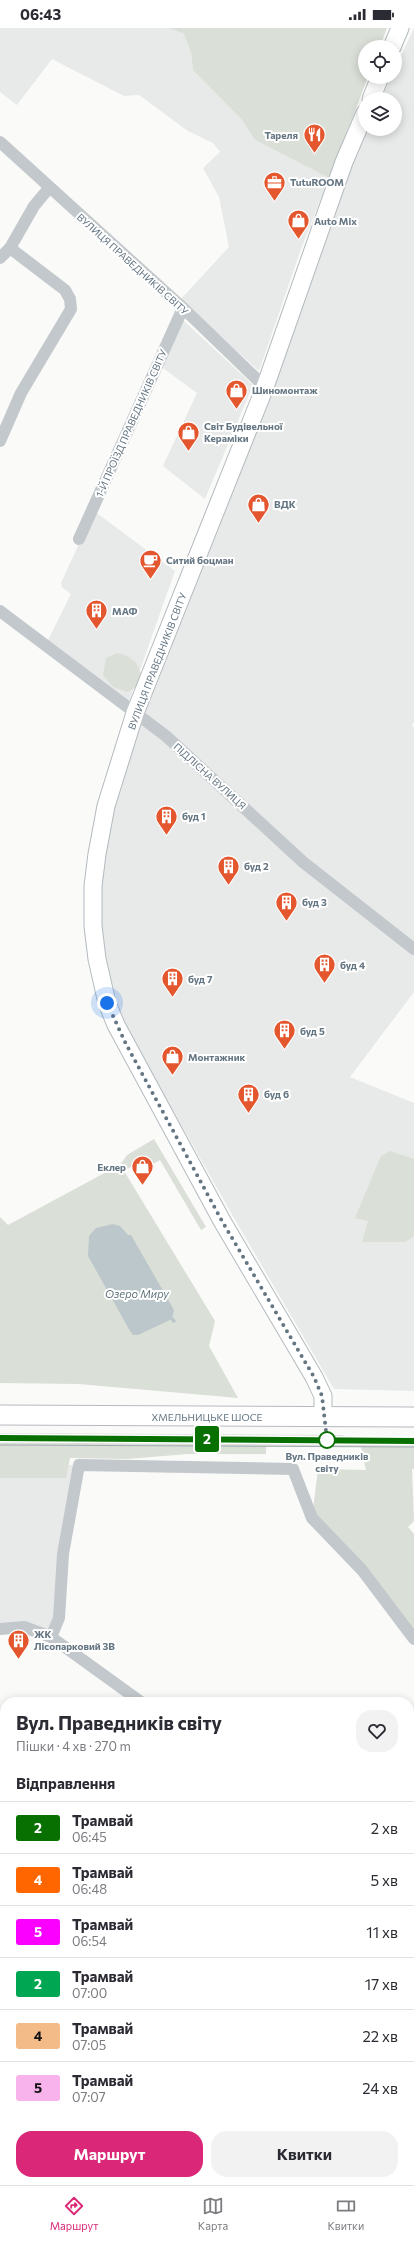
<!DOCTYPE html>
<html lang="uk">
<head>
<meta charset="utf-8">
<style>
  :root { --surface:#fff; --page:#f2f2f3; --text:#2b2b33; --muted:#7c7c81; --line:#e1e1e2; --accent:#db2777 }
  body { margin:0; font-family:Commissioner,sans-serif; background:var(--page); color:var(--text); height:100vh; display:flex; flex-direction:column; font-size:15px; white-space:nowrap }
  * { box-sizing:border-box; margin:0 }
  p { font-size:13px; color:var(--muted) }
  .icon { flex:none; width:22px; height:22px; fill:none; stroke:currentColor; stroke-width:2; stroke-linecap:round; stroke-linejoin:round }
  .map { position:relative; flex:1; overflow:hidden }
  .details { position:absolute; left:0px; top:1669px; width:414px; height:488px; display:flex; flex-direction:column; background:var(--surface); border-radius:16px 16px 0 0; box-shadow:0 2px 10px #0003 }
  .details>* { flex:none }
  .badge { padding:0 8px; border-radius:3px; font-size:14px; line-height:26px }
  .buttons { position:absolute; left:358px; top:12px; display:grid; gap:8px }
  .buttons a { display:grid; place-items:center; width:44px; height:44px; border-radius:50%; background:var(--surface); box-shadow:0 2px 10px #0003; font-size:20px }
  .you { position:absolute; width:20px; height:20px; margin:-10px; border:3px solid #fff; border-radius:50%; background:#1a73e8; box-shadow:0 0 0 6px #1a73e833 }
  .map>.badge { position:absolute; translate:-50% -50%; box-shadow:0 0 0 2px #fff }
  h2 { padding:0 16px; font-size:15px; line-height:36px }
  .round { display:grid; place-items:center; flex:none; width:42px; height:42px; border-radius:16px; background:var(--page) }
  .overview { display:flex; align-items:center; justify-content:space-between; height:68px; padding:0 16px }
  h1 { font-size:19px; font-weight:700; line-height:30px }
  .action { display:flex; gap:8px; margin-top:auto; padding:8px 16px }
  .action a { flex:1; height:46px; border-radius:16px; background:var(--accent); color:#fff; font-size:16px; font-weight:700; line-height:46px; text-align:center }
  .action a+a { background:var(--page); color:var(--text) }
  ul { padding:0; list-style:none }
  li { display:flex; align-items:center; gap:12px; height:52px; padding:0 16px; border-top:1px solid var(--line) }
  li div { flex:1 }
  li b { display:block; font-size:15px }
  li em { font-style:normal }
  li .badge { min-width:44px; font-weight:700; text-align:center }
  .status { display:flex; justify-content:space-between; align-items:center; height:28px; padding:0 20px; background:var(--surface); direction:ltr }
  .status svg { height:11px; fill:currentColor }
  .menu { display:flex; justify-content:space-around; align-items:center; height:56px; border-top:1px solid var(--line); background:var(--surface); font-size:11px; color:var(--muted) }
  .menu a { display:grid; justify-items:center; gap:2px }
  .menu .on { color:var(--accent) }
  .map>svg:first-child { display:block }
</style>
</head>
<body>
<div class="status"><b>06:43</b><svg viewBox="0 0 49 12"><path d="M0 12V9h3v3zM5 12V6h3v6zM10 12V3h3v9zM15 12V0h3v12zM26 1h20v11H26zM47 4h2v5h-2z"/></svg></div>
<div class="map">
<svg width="414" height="2157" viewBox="0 0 414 2157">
  <rect width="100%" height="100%" fill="#fafaf8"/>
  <g fill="#e8e9e9">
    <path d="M0,0H169L184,6L191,25L193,42L242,92L255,112L329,150L301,221L259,343L180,272L229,219L219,169L203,140L220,124L213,115L188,103L139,67L124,68L52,31L17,77L0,64Z"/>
    <path d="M414,0V694L412,698L414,699V964L350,1049L414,1075V1363L334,1361L238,1197L134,1014L114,972L108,951L100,897L102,826L131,722L147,674L272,362L356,125L367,101H395V71H381L391,49H395V41Z"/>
    <path d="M184,293L253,357L205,471L163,438L197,365L160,338L178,299Z"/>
    <path d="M94,483L175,543L128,676L46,616L71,566L62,559L61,555Z"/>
    <path d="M0,1437H79L51,1609L0,1601Z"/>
    <path d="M5,1762V1895H0V1763Z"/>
    <path d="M409,1935L414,1941V2157H58L57,2152H409Z"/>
  </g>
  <g fill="#dadfd7">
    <path d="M169,0H387L380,19H365V49H368L329,150L255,112L242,92L193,42L191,25L184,6Z"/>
    <path d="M117,625C139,628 152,654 127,664L113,659L103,647L106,630Z"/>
    <path d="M154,1111L206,1199L201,1202L160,1132L139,1144L134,1137L124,1143L215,1293L209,1318L238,1370L79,1356L0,1355V1189L8,1197L112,1141L120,1137L127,1127Z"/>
    <path d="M390,1123L414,1131V1208L405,1214H362L368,1193L355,1190L381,1128Z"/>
    <path d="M0,1405L343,1407L344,1412L414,1413V1441H412L414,1493L408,1499L414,1506V1611L312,1490L318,1441L366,1442L361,1419L266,1418V1426H187L128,1431L70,1430L66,1450H0Z"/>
  </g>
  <path fill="#bbc7cb" d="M113,1196L120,1198L128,1207H131L174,1282L172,1291L138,1307H133L130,1303L88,1228L89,1208L96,1200Z"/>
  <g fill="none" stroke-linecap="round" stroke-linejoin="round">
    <path stroke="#bbc7cb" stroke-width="3.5" d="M172,1291L174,1293"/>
    <defs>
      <g id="secondary">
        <path d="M392,19L400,0"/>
        <path d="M371,71L380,49"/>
        <path d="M323,1389V1368L314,1349L222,1193L116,997L107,975L97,931L93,898V858L97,826L106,778L135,685L265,359L344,134L365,85"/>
      </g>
      <path id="primary" d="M0,1387L414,1389"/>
    </defs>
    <use href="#secondary" stroke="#b3babf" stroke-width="19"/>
    <use href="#primary" stroke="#b5babe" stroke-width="21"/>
    <g stroke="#c3c8cc" stroke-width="12">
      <path d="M0,114L183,280L265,359"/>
      <path d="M0,230L10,220L34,178L49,160"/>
      <path d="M0,413L21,365L71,281L70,271L65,262L10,220"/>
      <path d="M79,511L183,280"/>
      <path d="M0,583L166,708L303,834L414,921"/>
      <path d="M0,1601L24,1599L51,1609L141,1674"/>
      <path d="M51,1609L59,1590L63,1526L79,1437L293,1441L312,1490L362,1542L414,1611"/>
      <path d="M409,1930L414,1936"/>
    </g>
    <use href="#secondary" stroke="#fff" stroke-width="17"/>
    <use href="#primary" stroke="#fff" stroke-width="19"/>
    <g stroke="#a2aab0" stroke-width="1">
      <path d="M0,1410L414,1413"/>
      <path d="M0,1417L414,1419"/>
    </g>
  </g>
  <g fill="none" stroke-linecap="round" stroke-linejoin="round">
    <defs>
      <path id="line" d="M0,1410L414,1413"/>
    </defs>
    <use href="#line" stroke="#fff" stroke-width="9"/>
    <use href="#line" stroke="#077000" stroke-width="6"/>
    <path stroke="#657683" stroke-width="4" stroke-dasharray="0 7.2" d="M107,975L126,1016L222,1193L314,1349L322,1368L327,1412"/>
  </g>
  <defs>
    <symbol id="restaurant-pin" viewBox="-11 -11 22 30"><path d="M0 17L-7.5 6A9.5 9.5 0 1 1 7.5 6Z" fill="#e4572e" stroke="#fff"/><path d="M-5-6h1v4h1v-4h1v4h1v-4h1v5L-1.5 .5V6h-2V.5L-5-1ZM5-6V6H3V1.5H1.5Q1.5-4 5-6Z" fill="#fff"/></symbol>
    <symbol id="office-pin" viewBox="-11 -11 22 30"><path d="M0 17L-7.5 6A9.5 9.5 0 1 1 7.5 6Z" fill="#e4572e" stroke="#fff"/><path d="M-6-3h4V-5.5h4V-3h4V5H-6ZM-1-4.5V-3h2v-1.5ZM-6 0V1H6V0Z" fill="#fff"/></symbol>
    <symbol id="shop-pin" viewBox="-11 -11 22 30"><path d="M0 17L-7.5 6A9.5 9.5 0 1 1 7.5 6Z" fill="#e4572e" stroke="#fff"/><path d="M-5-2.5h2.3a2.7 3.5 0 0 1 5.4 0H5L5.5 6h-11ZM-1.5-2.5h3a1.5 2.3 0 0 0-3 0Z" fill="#fff"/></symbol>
    <symbol id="cafe-pin" viewBox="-11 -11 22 30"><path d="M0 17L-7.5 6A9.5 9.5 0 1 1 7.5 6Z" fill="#e4572e" stroke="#fff"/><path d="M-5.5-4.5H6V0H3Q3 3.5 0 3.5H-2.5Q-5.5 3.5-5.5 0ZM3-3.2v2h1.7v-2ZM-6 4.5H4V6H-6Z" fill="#fff"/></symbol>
    <symbol id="building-pin" viewBox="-11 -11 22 30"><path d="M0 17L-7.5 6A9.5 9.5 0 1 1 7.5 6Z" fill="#e4572e" stroke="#fff"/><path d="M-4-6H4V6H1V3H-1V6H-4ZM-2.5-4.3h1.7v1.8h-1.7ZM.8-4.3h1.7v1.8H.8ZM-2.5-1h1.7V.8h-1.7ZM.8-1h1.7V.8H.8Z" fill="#fff"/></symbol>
  </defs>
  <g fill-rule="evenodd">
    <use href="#restaurant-pin" x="302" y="94" width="25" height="34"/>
    <use href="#office-pin" x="262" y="142" width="25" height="34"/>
    <use href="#shop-pin" x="286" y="180" width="25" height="34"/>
    <use href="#shop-pin" x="224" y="350" width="25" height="34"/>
    <use href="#shop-pin" x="176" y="392" width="25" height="34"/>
    <use href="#shop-pin" x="246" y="464" width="25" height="34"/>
    <use href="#cafe-pin" x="138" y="520" width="25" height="34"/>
    <use href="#building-pin" x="84" y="570" width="25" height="34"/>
    <use href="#building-pin" x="154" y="776" width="25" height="34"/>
    <use href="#building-pin" x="216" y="826" width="25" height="34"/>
    <use href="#building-pin" x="274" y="862" width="25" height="34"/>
    <use href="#building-pin" x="312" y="924" width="25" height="34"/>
    <use href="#building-pin" x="160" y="938" width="25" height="34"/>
    <use href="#building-pin" x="272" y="990" width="25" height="34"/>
    <use href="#shop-pin" x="160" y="1016" width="25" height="34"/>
    <use href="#building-pin" x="236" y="1054" width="25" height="34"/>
    <use href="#shop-pin" x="130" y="1126" width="25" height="34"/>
    <use href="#building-pin" x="6" y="1600" width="25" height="34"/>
  </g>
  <circle fill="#fff" stroke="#077000" stroke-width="2" cx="327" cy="1412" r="8"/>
  <g text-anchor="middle" stroke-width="4" stroke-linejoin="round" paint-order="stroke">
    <g font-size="10" font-weight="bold" fill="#657683" stroke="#fff" text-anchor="start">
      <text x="298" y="111" text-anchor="end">Тареля</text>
      <text x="290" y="158">TutuROOM</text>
      <text x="314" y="197">Auto Mix</text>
      <text x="252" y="366">Шиномонтаж</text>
      <text x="204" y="402">Світ Будівельної<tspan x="204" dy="12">Кераміки</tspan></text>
      <text x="274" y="480">ВДК</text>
      <text x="166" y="536">Ситий боцман</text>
      <text x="112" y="587">МАФ</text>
      <text x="182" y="792">буд 1</text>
      <text x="244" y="842">буд 2</text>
      <text x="302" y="878">буд 3</text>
      <text x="340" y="941">буд 4</text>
      <text x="188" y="955">буд 7</text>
      <text x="300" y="1007">буд 5</text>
      <text x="188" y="1033">Монтажник</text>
      <text x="264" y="1070">буд 6</text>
      <text x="126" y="1143" text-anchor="end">Еклер</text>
      <text x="34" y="1610">ЖК<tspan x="34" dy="12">Лісопарковий 3В</tspan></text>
    </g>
    <g font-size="10" fill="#657683" stroke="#fff">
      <text transform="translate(133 236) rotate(42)" y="4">ВУЛИЦЯ ПРАВЕДНИКІВ СВІТУ</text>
      <text transform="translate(131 395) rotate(-66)" y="4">1-Й ПРОЇЗД ПРАВЕДНИКІВ СВІТУ</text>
      <text transform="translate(157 633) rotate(-69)" y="4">ВУЛИЦЯ ПРАВЕДНИКІВ СВІТУ</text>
      <text transform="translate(210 748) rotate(42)" y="4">ПІДЛІСНА ВУЛИЦЯ</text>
      <text x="207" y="1393">ХМЕЛЬНИЦЬКЕ ШОСЕ</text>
    </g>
    <g font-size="10" font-weight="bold" fill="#657683" stroke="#fff">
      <text x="327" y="1432">Вул. Праведників<tspan x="327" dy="12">світу</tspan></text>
    </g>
    <g font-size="11" font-style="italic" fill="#60757c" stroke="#fff">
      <text x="137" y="1270">Озеро Миру</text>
    </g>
  </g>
</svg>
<div class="buttons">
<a><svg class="icon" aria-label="locate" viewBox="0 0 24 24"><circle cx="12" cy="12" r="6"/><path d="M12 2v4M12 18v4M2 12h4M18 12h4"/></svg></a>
<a><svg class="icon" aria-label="layers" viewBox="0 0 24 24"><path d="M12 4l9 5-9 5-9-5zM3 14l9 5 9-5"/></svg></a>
</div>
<div class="you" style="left:107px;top:975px"></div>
<b class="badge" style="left:207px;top:1411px;background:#077000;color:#fff">2</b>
<section class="details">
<div class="overview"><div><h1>Вул. Праведників світу</h1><p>Пішки · 4 хв · 270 m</p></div><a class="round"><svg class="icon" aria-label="heart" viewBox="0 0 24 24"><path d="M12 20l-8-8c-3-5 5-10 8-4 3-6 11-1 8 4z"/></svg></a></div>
<h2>Відправлення</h2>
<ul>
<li><span class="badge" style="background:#077000;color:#fff">2</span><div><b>Трамвай</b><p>06:45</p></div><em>2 хв</em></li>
<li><span class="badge" style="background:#f60;color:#fff">4</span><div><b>Трамвай</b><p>06:48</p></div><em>5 хв</em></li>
<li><span class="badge" style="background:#fb00ff;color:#fff">5</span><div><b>Трамвай</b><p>06:54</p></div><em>11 хв</em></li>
<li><span class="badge" style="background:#00a651;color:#fff">2</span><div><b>Трамвай</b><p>07:00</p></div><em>17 хв</em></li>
<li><span class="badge" style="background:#f2bb87;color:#111">4</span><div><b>Трамвай</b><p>07:05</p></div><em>22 хв</em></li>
<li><span class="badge" style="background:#f9b3ec;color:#111">5</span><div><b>Трамвай</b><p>07:07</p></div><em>24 хв</em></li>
</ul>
<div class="action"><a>Маршрут</a><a>Квитки</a></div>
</section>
</div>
<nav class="menu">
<a class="on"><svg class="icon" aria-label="directions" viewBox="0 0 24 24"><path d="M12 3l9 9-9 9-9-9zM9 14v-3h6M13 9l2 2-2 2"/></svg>Маршрут</a>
<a><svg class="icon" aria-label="map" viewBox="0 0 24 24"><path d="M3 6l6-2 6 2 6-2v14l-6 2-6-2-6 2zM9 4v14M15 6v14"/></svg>Карта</a>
<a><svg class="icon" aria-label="tickets" viewBox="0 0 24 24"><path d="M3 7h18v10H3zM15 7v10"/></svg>Квитки</a>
</nav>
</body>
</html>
